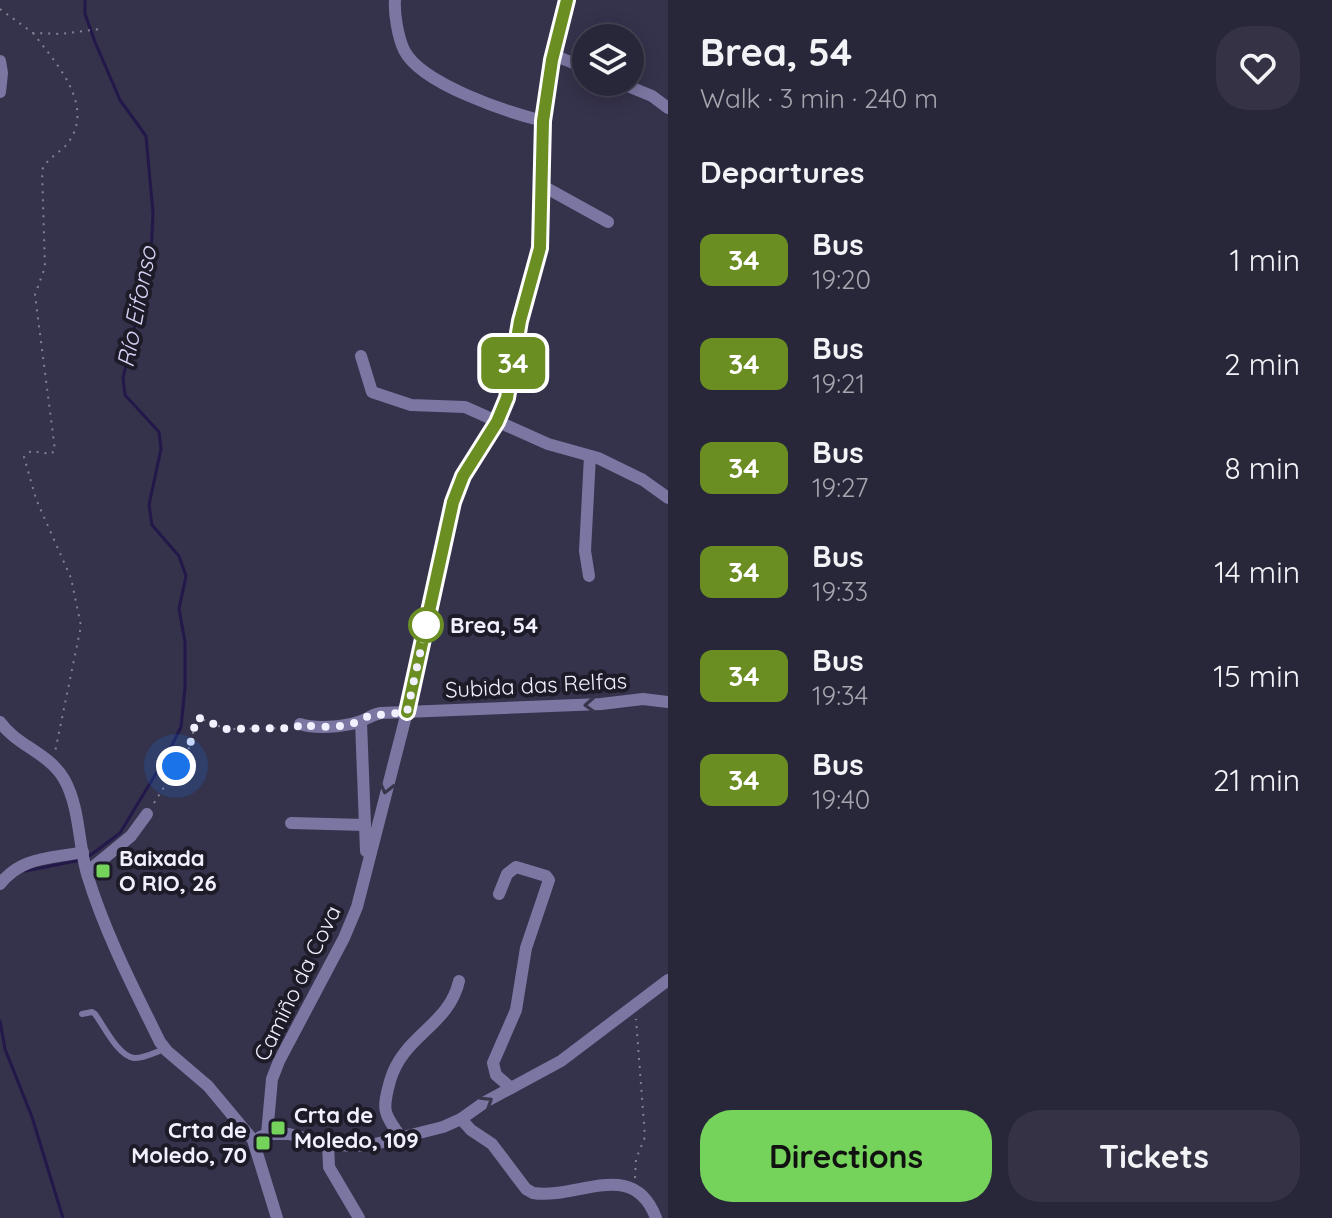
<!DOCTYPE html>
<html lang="en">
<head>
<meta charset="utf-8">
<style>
  :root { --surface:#282639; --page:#343244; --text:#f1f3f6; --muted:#a5a5ae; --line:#444353; --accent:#75d25b }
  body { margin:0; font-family:Quicksand,sans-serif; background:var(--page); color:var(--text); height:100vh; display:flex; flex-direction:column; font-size:30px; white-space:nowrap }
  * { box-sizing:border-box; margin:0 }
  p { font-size:26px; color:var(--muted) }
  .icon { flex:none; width:44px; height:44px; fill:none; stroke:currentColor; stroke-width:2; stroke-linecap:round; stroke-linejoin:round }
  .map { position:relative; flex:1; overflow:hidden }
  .panel { display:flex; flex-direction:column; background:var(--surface); width:664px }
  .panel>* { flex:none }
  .badge { padding:0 16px; border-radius:12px; font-size:28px; line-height:52px }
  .tools { position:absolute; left:572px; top:24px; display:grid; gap:16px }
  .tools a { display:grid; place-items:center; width:72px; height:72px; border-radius:50%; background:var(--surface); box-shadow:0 4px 20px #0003,0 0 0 2px var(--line); font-size:40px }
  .you { position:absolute; width:40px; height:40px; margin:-20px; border:6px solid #fff; border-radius:50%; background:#1a73e8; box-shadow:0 0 0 12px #1a73e833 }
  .map>.badge { position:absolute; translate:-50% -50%; box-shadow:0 0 0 4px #fff }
  h2 { padding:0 32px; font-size:30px; line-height:72px }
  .round { display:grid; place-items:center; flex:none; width:84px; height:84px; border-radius:32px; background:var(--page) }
  .headline { display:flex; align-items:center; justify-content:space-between; height:136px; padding:0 32px }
  h1 { font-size:38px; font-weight:800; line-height:60px }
  .button { display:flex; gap:16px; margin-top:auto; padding:16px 32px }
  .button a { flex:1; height:92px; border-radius:32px; background:var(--accent); color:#111; font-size:32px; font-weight:800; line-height:92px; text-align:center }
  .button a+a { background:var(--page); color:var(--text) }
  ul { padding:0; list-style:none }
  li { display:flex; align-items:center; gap:24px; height:104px; padding:0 32px }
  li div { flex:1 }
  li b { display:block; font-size:30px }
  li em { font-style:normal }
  li .badge { min-width:88px; font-weight:700; text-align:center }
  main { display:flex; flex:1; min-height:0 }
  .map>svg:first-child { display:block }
</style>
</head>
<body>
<main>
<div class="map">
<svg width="668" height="1218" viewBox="0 0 668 1218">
  <rect width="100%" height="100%" fill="#35324c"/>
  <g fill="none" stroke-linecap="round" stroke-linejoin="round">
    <g stroke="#23184a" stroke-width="3">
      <path d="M85,0V14L95,42L120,100L146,136L153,213L151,255L123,378L125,395L159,432L161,449L149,505L152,525L179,556L186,576L179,609L185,642V688L181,727L166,757L120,833L88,857"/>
      <path d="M25,871L81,860"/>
      <path d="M0,1021L5,1049L32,1117L63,1218"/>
    </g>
    <g stroke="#838095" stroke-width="2" stroke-dasharray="2 6" stroke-linecap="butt">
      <path d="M0,9L33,33L61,34L99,29"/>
      <path d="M33,33C55,62 96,105 68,143C60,153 48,157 42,170L45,267L35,295L55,450L51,454L31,451L24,457L36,499L71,578L81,626L55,752"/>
      <path d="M154,803L189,748L197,717L226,729L289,728"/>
      <path d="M635,1178L636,1159L645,1137L636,1019"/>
    </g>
    <path stroke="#7b76a2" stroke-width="6" d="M82,1014L92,1012L95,1014C104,1026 118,1056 134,1058C143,1059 156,1052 165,1049"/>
    <g stroke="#7b76a2" stroke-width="12">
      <path d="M395,0C394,14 398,37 404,50C421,84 507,112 543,121"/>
      <path d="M553,55L586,68"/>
      <path d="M0,61L2,73L0,92"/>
      <path d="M618,82L652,96L668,108"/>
      <path d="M541,185L608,222"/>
      <path d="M361,356L372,392L411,405L465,407L548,444L598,458L643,480L668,498"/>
      <path d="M589,576L585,551L590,456"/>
      <path d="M0,722C17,746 49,753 64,779C80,807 78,843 87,874C105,933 133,987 160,1042L167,1051L208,1086L253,1140L277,1218"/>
      <path d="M361,722L366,851"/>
      <path d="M300,724C316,729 342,727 358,722C366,720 370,715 381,713L601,704L643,699L668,702"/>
      <path d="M291,823L365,825"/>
      <path d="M87,872L131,836L147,814"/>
      <path d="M0,884C22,856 50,859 83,852"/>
      <path d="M499,894L507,874L516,867L546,876L549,880L526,948L516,1010L493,1063L496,1075L511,1088"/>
      <path d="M461,1119L471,1130L492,1144L526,1189L533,1193C578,1200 633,1157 656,1218"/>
      <path d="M267,1134L272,1079L279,1061L344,938L357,907L407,712L453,502L463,476L497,422L507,398L520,321L540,248L543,121L552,60L567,0"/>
      <path d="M260,1137L267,1134H289L328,1144L352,1146L371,1145L443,1127L461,1119L485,1102L561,1061L668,980"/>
      <path d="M401,1137C383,1113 382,1110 390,1081C403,1035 449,1026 459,981"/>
      <path d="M328,1144L329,1167L359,1218"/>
    </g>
  </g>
  <defs><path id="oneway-chevron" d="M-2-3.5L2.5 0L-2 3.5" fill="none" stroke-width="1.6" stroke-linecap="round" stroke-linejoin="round" transform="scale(2)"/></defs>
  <g stroke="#39364c">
    <use href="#oneway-chevron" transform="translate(590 705) rotate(177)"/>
    <use href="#oneway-chevron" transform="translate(386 788) rotate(104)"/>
    <use href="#oneway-chevron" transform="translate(487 1102) rotate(-32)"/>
  </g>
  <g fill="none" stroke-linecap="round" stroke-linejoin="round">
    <defs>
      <path id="line" d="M407,712L453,502L463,476L497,422L507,398L520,321L540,248L543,121L552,60L567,0"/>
    </defs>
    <use href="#line" stroke="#fff" stroke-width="18"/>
    <use href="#line" stroke="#6b8e23" stroke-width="12"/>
    <path stroke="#f1f0fe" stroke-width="8" stroke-dasharray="0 14.4" d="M176,766C191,755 192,733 197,717L226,729L296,728L300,724C317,729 355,728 368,716L407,712L427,622L426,625"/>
  </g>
  <circle fill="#fff" stroke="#6b8e23" stroke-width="4" cx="426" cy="625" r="16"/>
  <g fill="#75d25b" stroke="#1d1b27" stroke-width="3">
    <rect x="95" y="863" width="16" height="16" rx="4"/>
    <rect x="270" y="1120" width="16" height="16" rx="4"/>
    <rect x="255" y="1135" width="16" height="16" rx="4"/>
  </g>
  <g text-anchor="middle" stroke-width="8" stroke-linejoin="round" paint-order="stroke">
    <g font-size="22" font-weight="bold" fill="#f1f0fe" stroke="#1d1b27" text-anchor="start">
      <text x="450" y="633">Brea, 54</text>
    </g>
    <g font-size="22" fill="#f1f0fe" stroke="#1d1b27">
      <text transform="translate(536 685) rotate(-3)" y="8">Subida das Relfas</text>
      <text transform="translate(297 983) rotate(-64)" y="8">Camiño da Cova</text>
    </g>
    <g font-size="22" font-weight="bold" fill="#f1f0fe" stroke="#1d1b27" text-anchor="start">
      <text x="119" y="866">Baixada<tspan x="119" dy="25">O RIO, 26</tspan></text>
      <text x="294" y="1123">Crta de<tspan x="294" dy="25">Moledo, 109</tspan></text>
      <text x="247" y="1138" text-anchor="end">Crta de<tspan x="247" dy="25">Moledo, 70</tspan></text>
    </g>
    <g font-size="24" font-style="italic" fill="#d5d2f5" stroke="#1d1b27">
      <text transform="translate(137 307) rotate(-79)" y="8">Río Eifonso</text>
    </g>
  </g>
</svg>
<div class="tools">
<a><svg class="icon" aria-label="layers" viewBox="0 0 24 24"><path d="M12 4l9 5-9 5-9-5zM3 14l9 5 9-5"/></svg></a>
</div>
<div class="you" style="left:176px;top:766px"></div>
<b class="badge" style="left:513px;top:363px;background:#6b8e23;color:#fff">34</b>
</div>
<section class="panel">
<div class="headline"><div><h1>Brea, 54</h1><p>Walk · 3 min · 240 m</p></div><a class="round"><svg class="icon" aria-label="heart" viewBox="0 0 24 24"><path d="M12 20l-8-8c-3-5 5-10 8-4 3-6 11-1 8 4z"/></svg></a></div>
<h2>Departures</h2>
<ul>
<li><span class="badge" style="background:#6b8e23;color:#fff">34</span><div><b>Bus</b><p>19:20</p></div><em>1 min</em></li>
<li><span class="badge" style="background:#6b8e23;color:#fff">34</span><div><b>Bus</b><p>19:21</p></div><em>2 min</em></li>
<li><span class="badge" style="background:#6b8e23;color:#fff">34</span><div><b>Bus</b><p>19:27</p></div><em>8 min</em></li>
<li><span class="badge" style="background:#6b8e23;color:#fff">34</span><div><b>Bus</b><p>19:33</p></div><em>14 min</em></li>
<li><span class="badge" style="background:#6b8e23;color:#fff">34</span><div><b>Bus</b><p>19:34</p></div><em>15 min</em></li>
<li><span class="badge" style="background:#6b8e23;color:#fff">34</span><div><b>Bus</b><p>19:40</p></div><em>21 min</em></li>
</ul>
<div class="button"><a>Directions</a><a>Tickets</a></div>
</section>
</main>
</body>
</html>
